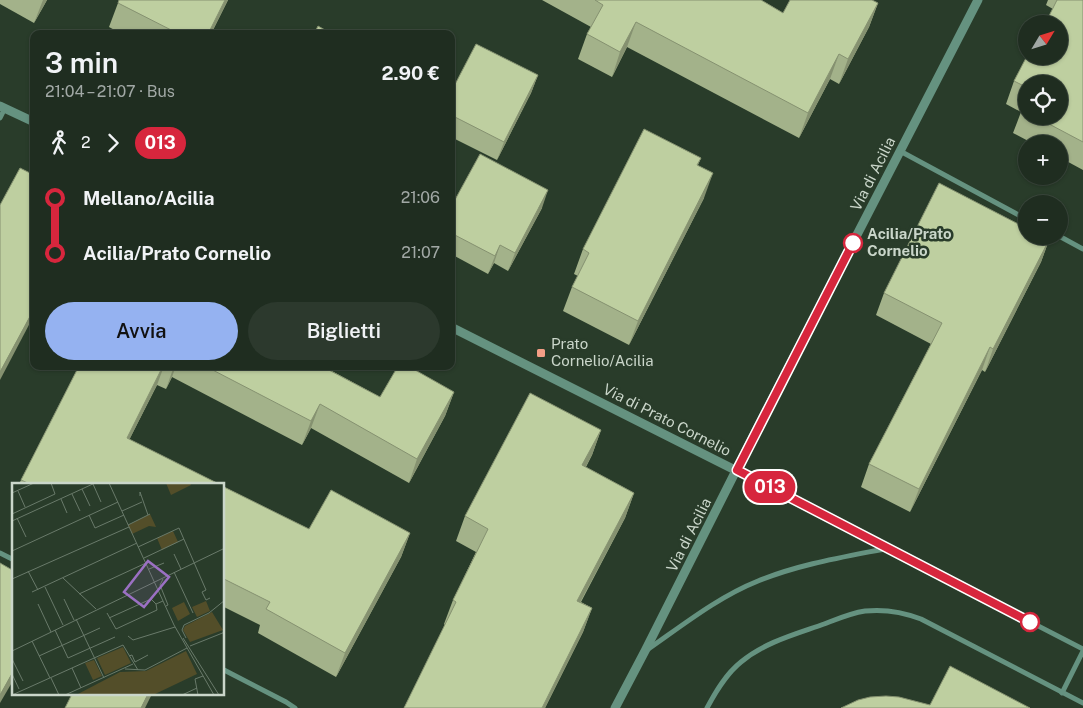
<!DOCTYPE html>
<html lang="it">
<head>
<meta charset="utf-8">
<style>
  :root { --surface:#1f2d20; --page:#2c392d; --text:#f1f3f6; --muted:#a1a8a5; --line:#3c493e; --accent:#95b2f1 }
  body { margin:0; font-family:"Public Sans",sans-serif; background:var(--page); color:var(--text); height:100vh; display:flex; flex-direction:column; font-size:19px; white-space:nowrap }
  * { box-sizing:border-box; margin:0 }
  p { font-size:16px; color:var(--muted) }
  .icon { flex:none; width:28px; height:28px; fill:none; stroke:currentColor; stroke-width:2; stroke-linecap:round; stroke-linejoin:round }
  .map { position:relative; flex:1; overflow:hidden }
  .drawer { position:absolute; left:30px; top:30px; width:425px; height:340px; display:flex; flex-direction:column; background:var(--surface); border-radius:10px; box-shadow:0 1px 4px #0004,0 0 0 1px var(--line) }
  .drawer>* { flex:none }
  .badge { padding:0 10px; border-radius:16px; font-size:18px; line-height:32px }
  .needle { width:32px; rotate:52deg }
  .controls { position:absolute; left:1018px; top:15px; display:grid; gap:10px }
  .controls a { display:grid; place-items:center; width:50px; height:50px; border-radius:50%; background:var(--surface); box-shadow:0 1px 4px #0004,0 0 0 1px var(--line); font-size:25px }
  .map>.badge { position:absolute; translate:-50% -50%; box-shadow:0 0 0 2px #fff }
  .legs { display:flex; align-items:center; gap:8px; height:55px; padding:0 15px; font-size:16px }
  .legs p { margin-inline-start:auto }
  .head { display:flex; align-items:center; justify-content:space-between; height:85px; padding:0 15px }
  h1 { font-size:28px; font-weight:600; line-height:38px }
  .cta { display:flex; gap:10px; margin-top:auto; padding:10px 15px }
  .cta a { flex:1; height:58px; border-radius:30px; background:var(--accent); color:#111; font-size:20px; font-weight:600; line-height:58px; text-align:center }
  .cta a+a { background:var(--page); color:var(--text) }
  ul { padding:0 15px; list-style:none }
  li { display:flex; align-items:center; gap:18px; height:55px; font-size:19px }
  li i { display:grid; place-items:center; width:8px; height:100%; margin:0 6px; background:currentColor }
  li i::after { content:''; width:12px; height:12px; margin:-6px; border:4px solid; border-radius:50%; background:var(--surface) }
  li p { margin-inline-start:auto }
  li:first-child i { background:linear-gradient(#0000 50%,currentColor 0) }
  li:last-child i { background:linear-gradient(currentColor 50%,#0000 0) }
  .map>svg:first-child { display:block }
</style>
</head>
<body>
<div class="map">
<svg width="1083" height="708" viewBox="0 0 1083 708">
  <rect width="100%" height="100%" fill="#293c2a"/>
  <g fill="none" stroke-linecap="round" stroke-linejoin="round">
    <g stroke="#659280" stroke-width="5">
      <path d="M0,118L5,108"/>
      <path d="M900,151L1026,219"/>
      <path d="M1059,236L1083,249"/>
      <path d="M737,471L1083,649"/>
      <path d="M0,553L14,560"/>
      <path d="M647,650C683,625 718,597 758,581C800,564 844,557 889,548"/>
      <path d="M224,670L286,702L295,708"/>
      <path d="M1062,693L1083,651"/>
      <path d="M707,708C716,691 726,674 741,662C765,642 796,634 824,624C837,619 851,613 865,611C884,609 903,612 921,619L1083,703"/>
    </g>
    <g stroke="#659280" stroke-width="9">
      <path d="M0,106L34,122"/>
      <path d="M451,327L737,471"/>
      <path d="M615,708L645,651L762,419L978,0"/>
    </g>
  </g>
  <g fill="#a3b28a" fill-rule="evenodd">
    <path d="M0,0H47L34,23L0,4Z"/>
    <path d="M228,0L211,34H122L109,27L118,3Z"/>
    <path d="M542,0H761L783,13L878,3L869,27L839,84L830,79L799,138L627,47L612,77L578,59L587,34L591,27Z"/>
    <path d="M1048,0H1083V170L1059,157V144H1034L1013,133L1021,112L1006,104L1014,81L1053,9L1046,5ZM1026,84L1059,116H1026Z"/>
    <path d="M538,75L531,93L497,160L451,137V92Z"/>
    <path d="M701,158L698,165L704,198L629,345L563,311L572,287L578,276L574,274L583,249Z"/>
    <path d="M34,175V322L31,321Z"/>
    <path d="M451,207L542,208L508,271L494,263L488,274L451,254Z"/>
    <path d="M1049,240L1041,262L985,372L982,370L910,512L861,487L869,464L931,344L876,315L884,293Z"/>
    <path d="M79,366H332L330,370L380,397L454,392L445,416L409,483L311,428L302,445L172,377L166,389L157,385L129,440L219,484H19Z"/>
    <path d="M601,430L592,455L586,467L634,493L625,518L581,602L592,608L583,632L545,708H404L445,625L444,624L453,600L476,552L456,541L465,516Z"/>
    <path d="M224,487L309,529L410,533L401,557L336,677L258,633L260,625L224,607Z"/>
  </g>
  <g fill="#859170">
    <path d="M43,0H47L34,23Z"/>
    <path d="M225,0H228L211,34H208Z"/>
    <path d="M878,3L869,27L839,84L848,59Z"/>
    <path d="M636,22L627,47L612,77L620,52Z"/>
    <path d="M839,54L830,79L799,138L808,113Z"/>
    <path d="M538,75L531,93L497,160L504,142Z"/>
    <path d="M713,173L704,198L629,345L638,321Z"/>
    <path d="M548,190L542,208L508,271L515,253Z"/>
    <path d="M1049,240L1041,262L985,372L993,349Z"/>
    <path d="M500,245L494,263L488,274L495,256Z"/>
    <path d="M34,309V314L31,321L0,380V372Z"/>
    <path d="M990,347L982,370L910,512L919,489Z"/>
    <path d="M163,366H164L157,385L118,462L127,438Z"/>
    <path d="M174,366H176L172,377L166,389Z"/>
    <path d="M329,366H332L319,393Z"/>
    <path d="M454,392L445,416L409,483L417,459Z"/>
    <path d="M320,404L311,428L302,445L311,421Z"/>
    <path d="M601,430L592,455L573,490L582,465Z"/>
    <path d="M634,493L625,518L568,625L577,601Z"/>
    <path d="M410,533L401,557L336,677L345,653Z"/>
    <path d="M592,608L583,632L545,708H542Z"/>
    <path d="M14,670V679L0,703V695Z"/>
    <path d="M148,694H152L145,708H141Z"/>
  </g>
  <g fill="#becfa0" stroke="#859170">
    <path d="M119,0H225L208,34H179L118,3Z"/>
    <path d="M595,0H761L783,13L790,0H872L878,3L848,59L839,54L808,113L636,22L620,52L587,34L603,5Z"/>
    <path d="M1057,0H1083V142L1034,116H1059V84H1026V87L1014,81L1027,56H1059V24H1045Z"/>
    <path d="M318,26L332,34H314Z"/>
    <path d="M306,31L312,34H304Z"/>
    <path d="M476,44L538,75L504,142L451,115V92Z"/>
    <path d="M1026,101V112L1022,110Z"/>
    <path d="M644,129L701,158L697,165L713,173L638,321L572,287L589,253L583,249Z"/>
    <path d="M480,154L548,190L515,253L500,245L495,256L451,233V207Z"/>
    <path d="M20,168L34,175V309L0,372V205Z"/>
    <path d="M939,183L1026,228V236H1042L1049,240L993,349L990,347L919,489L869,464L942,323L884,293Z"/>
    <path d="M79,366H163L127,438L219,484H30L21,480Z"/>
    <path d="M205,366H329L327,369L380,397L398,366H408L454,392L417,459L320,404L311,421Z"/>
    <path d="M530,393L601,430L582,465L634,493L577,601L592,608L542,708H404L456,602L453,600L488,529L465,516Z"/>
    <path d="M224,487L309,529L331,490L410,533L345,653L266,609L270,602L224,579Z"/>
    <path d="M0,563L14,571V670L0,695Z"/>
    <path d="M950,666L1030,708H841L858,700L870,697L886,696L899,697L930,705Z"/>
    <path d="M72,694H148L141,708H65Z"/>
  </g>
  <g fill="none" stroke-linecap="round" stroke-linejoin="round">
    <defs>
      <path id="line-1" d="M853,243L737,470L1030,622"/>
    </defs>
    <use href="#line-1" stroke="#fff" stroke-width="11"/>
    <use href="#line-1" stroke="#d7263d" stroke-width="8"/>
  </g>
  <g fill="#fff" stroke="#d7263d" stroke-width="2.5">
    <circle cx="853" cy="243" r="9"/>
    <circle cx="1030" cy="622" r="9"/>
  </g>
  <rect fill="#f49e86" stroke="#293c2a" stroke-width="2" x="536" y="348" width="10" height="10" rx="2.5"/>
  <g text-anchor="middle" stroke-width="5" stroke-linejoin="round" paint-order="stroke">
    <g font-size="15" fill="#cad6ca" stroke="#293c2a">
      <text transform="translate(873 174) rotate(-63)" y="5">Via di Acilia</text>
      <text transform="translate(667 420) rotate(27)" y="5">Via di Prato Cornelio</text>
      <text transform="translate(689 535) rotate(-63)" y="5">Via di Acilia</text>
    </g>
    <g font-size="15" font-weight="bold" fill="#cad6ca" stroke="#293c2a" text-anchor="start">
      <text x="867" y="239">Acilia/Prato<tspan x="867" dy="17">Cornelio</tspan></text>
    </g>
    <g font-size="15" fill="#cad6ca" stroke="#293c2a" text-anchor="start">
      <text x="551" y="349">Prato<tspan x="551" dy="17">Cornelio/Acilia</tspan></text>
    </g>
  </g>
  <g transform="translate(12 483)">
    <rect width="212" height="212" fill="#293c2a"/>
    <path d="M154,0H178L179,2L159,12ZM138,31L144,44L137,43L120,51L116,42ZM161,48L166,59L150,67L145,55ZM194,118L198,128L185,134L180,124ZM172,119L178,131L166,138L160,125ZM200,129L211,147L178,159L171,147L173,143ZM111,164L119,180L93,192L85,175ZM174,168L185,191L141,212H64L108,189L134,188ZM82,177L90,193L81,197L73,180Z" fill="#534e29"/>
    <path fill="none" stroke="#697a6a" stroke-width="1" d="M97,0L162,142L202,212M81,1L89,19M70,6L78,23M6,8L13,24M0,10L22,0M60,11L68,28M128,13V9L136,32M49,16L55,30M110,28L130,19M0,31L43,11L39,0M77,32L83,45L112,32M5,35L14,54M0,38L83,0M116,42L138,31M126,64L167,45L194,107L190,109L194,117L198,115M0,68L106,19M162,71L169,86M132,75L172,56M137,86L152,80M16,88L26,107M162,89L181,130M51,95L84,126M0,96L117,44M151,96L148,102L156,122L154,123M33,104L51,142M20,109L125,60M67,111L134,80M52,116L62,137M26,121L39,149M95,130L104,146L145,127L144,121M97,135L139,116L144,121L151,118M64,136L92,195M43,147L56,175L103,154M116,153L121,157L163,144M171,155L207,212M174,155L170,147L172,142L197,130L213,117M20,158L38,195M178,163L213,149M0,168L213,65M27,173L88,145M117,173L120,172L123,179L136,172M0,176L11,198M60,185L69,205M113,186L133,187L175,165M0,191L7,206M39,195L47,212M0,212L111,162L126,187M53,212L121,181M170,212L185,205M186,212L183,196L191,193"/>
    <path fill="#9b70c3" fill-opacity="0.15" stroke="#9b70c3" stroke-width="2.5" d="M136,78L157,94L132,124L112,109Z"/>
    <rect width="212" height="212" fill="none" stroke="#cad6ca" stroke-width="2.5"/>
  </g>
</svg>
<div class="controls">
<a><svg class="needle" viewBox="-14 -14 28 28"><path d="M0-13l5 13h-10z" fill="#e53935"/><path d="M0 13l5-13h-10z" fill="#a1a8a5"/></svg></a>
<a><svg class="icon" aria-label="locate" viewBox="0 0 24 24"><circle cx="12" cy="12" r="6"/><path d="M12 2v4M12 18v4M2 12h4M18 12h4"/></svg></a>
<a>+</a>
<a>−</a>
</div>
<b class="badge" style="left:770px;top:487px;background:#d7263d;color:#fff">013</b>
<section class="drawer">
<div class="head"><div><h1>3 min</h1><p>21:04 – 21:07 · Bus</p></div><b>2.90 €</b></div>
<div class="legs"><svg class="icon" aria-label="walk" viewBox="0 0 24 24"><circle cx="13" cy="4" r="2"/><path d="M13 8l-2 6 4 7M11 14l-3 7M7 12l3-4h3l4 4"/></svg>2<svg class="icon" aria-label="forward" viewBox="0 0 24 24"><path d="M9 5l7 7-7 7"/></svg><b class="badge" style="background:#d7263d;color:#fff">013</b></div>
<ul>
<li><i style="color:#d7263d"></i><b>Mellano/Acilia</b><p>21:06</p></li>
<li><i style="color:#d7263d"></i><b>Acilia/Prato Cornelio</b><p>21:07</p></li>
</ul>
<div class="cta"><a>Avvia</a><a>Biglietti</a></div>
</section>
</div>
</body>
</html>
